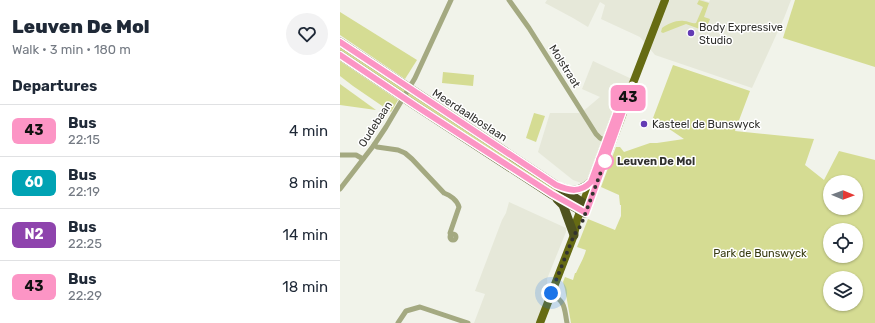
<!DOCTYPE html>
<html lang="en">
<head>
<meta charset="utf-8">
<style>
  :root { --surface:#fff; --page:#f2f2f3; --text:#1f2937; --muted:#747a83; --line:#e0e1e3 }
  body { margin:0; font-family:Rubik,sans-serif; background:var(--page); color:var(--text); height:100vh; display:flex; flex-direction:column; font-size:15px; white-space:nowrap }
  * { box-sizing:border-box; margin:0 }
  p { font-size:13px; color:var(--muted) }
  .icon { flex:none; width:22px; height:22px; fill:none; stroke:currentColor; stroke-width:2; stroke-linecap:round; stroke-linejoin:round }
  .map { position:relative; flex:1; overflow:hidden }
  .side { display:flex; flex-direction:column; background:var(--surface); width:340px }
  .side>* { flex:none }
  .badge { padding:0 8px; border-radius:6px; font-size:14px; line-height:26px }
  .needle { width:26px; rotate:91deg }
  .tools { position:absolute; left:483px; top:175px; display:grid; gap:8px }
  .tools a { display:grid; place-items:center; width:40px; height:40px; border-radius:50%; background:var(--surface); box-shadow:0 1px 3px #0004; font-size:20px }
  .you { position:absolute; width:20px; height:20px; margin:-10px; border:3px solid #fff; border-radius:50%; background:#1a73e8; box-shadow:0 0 0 6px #1a73e833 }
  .map>.badge { position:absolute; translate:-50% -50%; box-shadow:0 0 0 2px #fff }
  h2 { padding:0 12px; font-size:15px; line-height:36px }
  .round { display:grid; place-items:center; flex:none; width:42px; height:42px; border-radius:21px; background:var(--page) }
  .summary { display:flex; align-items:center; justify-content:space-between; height:68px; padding:0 12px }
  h1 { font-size:19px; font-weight:800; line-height:30px }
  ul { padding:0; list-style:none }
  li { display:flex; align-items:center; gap:12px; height:52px; padding:0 12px; border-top:1px solid var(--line) }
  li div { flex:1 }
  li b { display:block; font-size:15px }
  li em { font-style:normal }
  li .badge { min-width:44px; font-weight:700; text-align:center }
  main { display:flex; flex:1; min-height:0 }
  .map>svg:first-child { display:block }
</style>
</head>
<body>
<main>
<section class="side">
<div class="summary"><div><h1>Leuven De Mol</h1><p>Walk · 3 min · 180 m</p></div><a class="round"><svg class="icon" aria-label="heart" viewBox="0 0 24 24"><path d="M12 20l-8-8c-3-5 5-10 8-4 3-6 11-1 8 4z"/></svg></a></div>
<h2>Departures</h2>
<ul>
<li><span class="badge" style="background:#fc95c5;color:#111">43</span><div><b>Bus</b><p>22:15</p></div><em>4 min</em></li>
<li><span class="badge" style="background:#00a3b4;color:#fff">60</span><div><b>Bus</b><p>22:19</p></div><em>8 min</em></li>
<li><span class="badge" style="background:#8e44ad;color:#fff">N2</span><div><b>Bus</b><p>22:25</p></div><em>14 min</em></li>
<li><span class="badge" style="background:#fc95c5;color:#111">43</span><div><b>Bus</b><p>22:29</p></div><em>18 min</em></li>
</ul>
</section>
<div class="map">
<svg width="535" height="323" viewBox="0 0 535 323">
  <rect width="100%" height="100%" fill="#f1f3ea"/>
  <g fill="#e6e8d9">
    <path d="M207,0H363L369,2L370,0H451L444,18L412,88L315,55L300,37L261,19L265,5L260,2L248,27L233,18L205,3Z"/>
    <path d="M253,61L294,80L255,188L233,180L198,152L210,113H241L260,97L242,89Z"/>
    <path d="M169,202L226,228V232L207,279L208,290L211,293L200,323H134L145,294L135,291L162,220L166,213Z"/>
  </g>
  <g fill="#d5dc93" fill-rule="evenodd">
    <path d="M359,0L369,3L364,17L370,19L365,31L346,24L323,33L321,32L322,28C328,24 336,20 344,21C348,21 351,24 356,23L363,7L357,4Z"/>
    <path d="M455,0H535V67L443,38Z"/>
    <path d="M0,12L77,60L65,79L0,35Z"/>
    <path d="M0,45L234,200L233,204L0,51Z"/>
    <path d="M0,61L58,100L51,112L13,86L0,76Z"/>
    <path d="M333,65L410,91L395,131L474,139L465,165L484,180L499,151L535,160V323H231L225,289L223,282L225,277L233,280L235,273H236C239,266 244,258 246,250L237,247L248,219L275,230L281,216V205H280L279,195L261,187L276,147H280L284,152L310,143H317L344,139L313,118ZM490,182H516V208H490ZM490,230H516V256H490ZM490,278H516V304H490Z"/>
    <path d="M103,72L134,75L133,86L102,83Z"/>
    <path d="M0,84L36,110L0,105Z"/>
    <path d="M194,113L205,116L196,142L186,138Z"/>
  </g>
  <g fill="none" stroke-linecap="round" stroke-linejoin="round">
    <g stroke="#a4a981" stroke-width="5">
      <path d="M169,0L189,28L256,134L260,138L266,141"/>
      <path d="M34,145L37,147L58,150L65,153L72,159L104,193C110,195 117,200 119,207L110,233L111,236"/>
      <path d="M0,155H16L23,159"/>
      <path d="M0,189L34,145L46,127L75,78L111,0"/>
      <circle cx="113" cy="237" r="3"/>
      <path d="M211,293C226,303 224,307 227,323"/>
      <path d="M58,323L66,311L80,307L128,323"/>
    </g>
    <g stroke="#666b13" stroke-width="8">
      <path d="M290,91L325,0"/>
      <path d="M247,209L283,113"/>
      <path d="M200,323L234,235L237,220L278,109L292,86"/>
    </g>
    <g stroke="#4f531e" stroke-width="9">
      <path d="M0,42L243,203L248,206"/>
      <path d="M0,55L76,106L211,194L245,213"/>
      <path d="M223,188C233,193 244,189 251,182"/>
      <path d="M217,199L223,205L234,235"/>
    </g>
  </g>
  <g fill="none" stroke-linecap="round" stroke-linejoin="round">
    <defs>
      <path id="line" d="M0,42L216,185C230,191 240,193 251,182L278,109L292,86L272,142L246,213L212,194L76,106L0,55"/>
    </defs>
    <use href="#line" stroke="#fff" stroke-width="9"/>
    <use href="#line" stroke="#fc95c5" stroke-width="6"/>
    <path stroke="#32322f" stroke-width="4" stroke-dasharray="0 7.2" d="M211,293L234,235L241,225L265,161"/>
  </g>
  <g fill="#633bb4" stroke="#fff" stroke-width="1.5">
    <circle cx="351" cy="33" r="4"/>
    <circle cx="304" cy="124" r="4"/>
  </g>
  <circle fill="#fff" stroke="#fc95c5" stroke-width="2" cx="265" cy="161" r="8"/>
  <g text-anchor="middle" stroke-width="3" stroke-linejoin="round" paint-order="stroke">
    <g font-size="11" fill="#32322f" stroke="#fff" text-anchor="start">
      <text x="359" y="31">Body Expressive<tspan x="359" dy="13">Studio</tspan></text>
      <text x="312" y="128">Kasteel de Bunswyck</text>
    </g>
    <g font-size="11" fill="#32322f" stroke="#fff">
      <text transform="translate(225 66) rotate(58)" y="4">Molstraat</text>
      <text transform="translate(130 115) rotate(33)" y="4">Meerdaalboslaan</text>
      <text transform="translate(35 124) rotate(-57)" y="4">Oudebaan</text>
    </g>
    <g font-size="11" font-weight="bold" fill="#32322f" stroke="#fff" text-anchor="start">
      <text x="277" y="165">Leuven De Mol</text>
    </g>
    <g font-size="11" fill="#373a10" stroke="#fff">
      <text x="420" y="257">Park de Bunswyck</text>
    </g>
  </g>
</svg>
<div class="tools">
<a><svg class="needle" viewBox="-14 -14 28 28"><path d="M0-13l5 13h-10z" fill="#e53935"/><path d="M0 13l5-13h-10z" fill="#747a83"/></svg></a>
<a><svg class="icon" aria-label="locate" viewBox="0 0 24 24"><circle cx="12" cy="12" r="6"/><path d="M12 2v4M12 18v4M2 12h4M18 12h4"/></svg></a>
<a><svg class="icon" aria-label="layers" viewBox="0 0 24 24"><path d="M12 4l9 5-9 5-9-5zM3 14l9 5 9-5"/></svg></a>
</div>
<div class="you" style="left:211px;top:293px"></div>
<b class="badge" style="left:288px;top:98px;background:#fc95c5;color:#111">43</b>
</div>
</main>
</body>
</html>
